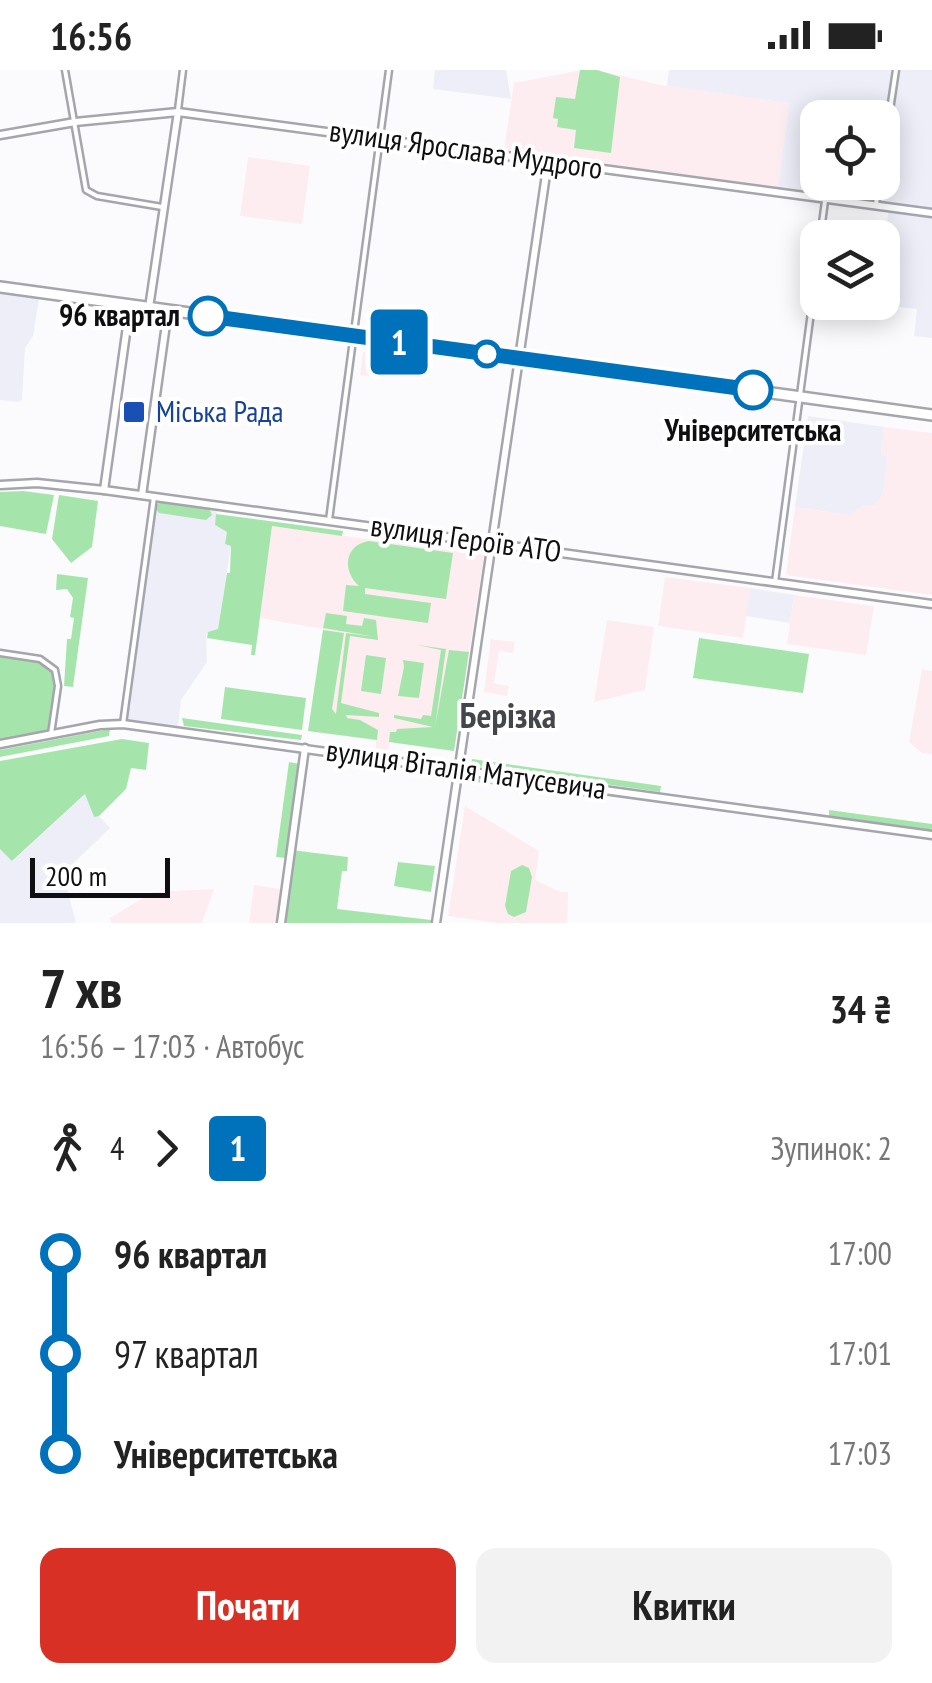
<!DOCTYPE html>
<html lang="uk">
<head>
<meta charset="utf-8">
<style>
  :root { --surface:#fff; --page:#f2f2f2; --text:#222; --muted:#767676; --accent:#d93025 }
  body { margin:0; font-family:"PT Sans Narrow",sans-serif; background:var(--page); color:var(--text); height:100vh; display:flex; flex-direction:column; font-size:38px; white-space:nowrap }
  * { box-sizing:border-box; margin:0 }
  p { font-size:32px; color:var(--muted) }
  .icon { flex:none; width:55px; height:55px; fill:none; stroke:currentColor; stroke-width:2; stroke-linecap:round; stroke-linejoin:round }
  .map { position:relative; height:853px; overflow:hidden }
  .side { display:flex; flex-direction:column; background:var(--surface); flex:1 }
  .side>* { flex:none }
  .badge { padding:0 20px; border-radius:8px; font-size:35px; line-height:65px }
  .tools { position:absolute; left:800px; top:30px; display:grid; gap:20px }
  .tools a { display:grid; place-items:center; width:100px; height:100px; border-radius:20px; background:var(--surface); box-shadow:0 5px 25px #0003; font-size:50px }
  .scale { position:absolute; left:30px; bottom:25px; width:140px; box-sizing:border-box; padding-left:10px; border:5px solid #0f0f12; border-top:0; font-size:28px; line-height:35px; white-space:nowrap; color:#0f0f12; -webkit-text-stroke:8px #fff; paint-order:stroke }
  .map>.badge { position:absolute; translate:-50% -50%; box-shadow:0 0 0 5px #fff }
  .legs { display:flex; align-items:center; gap:15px; height:110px; padding:0 40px; font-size:32px }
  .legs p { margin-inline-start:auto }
  .head { display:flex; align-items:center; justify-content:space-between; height:170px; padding:0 40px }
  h1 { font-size:55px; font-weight:700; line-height:75px }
  .cta { display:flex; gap:20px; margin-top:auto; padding:20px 40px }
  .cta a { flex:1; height:115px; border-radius:20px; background:var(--accent); color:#fff; font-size:40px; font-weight:700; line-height:115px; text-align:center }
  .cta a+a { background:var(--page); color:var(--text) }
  ul { padding:0 40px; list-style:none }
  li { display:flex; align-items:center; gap:35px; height:100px; font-size:38px }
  li i { display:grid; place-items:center; width:15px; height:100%; margin:0 12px; background:currentColor }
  li i::after { content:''; width:25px; height:25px; margin:-12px; border:8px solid; border-radius:50%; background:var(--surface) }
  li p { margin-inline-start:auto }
  li:first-child i { background:linear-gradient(#0000 50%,currentColor 0) }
  li:last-child i { background:linear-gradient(currentColor 50%,#0000 0) }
  .status { display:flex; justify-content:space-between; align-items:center; height:70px; padding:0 50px; background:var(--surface); direction:ltr }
  .status svg { height:28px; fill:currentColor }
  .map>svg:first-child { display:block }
</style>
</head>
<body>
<div class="status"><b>16:56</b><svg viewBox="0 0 49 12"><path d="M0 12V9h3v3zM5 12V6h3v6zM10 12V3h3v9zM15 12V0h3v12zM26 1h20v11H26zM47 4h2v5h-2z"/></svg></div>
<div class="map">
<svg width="932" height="853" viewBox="0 0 932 853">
  <rect width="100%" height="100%" fill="#fbfbfe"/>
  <g fill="#edeef8" fill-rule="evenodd">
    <path d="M435,0H506L511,29L433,19Z"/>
    <path d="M669,0H932V268L914,266L917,239L875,234L882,232L883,184L889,137L777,124L789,33L667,16ZM818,48H882V112H818Z"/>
    <path d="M0,217L40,223L33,266L25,278L22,330L18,332L0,330Z"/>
    <path d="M808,346L884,357L881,385L888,386L883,423L875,436L864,435L849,445L795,437Z"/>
    <path d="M154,427L218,435L215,455L227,462L231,475L218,559L206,564L207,592L181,630L178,656L123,649Z"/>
    <path d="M750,518L794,525L790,553L746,546L744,559L742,545H746Z"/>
    <path d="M86,724L93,746H99L110,758L63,803L76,853H0V779L13,791Z"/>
  </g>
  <g fill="#fdedf0">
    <path d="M582,0H597L661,15L789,33L777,124L503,85L514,13Z"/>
    <path d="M248,87L310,96L302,154L240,146Z"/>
    <path d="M363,282L396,287L393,309L360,305Z"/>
    <path d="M884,357L932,363V525L786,505L795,437L849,445L864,435H875L883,423L888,387L881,385Z"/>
    <path d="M272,456L484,485L454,681L390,672L388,682L376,681V670L308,661L323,559L260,548Z"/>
    <path d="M665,507L750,518L743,568L658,556Z"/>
    <path d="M794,525L874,536L866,585L787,574Z"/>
    <path d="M607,550L654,557L645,620L594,632Z"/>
    <path d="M491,569L515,572L513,583L499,581L494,613L509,616L507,626L484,622Z"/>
    <path d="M922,599L932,601V684L922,683L909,672Z"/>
    <path d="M465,736L539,781L535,810L561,822H568L567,853H498L448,846Z"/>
    <path d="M254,815L281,819L276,853H249Z"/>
    <path d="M214,819L202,853H111L110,848L153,822Z"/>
  </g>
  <g fill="#a5e5ab">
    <path d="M580,0H597L620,7L611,83L574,78L576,60L557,57L558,49L553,48L556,27L575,29Z"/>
    <path d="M23,421L54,425L46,464L0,456V422Z"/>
    <path d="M59,425L98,431L92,477L71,493L52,469Z"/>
    <path d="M162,431L209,438L212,445L206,450L159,443L154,437Z"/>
    <path d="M216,444L343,461L342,466L272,456L255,585H251L252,575L207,568L208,562L218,559L227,503H230L231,476L225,474L227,462L215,455Z"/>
    <path d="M369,471L453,483L446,529L365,518V524L431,533L428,553L343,541L346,515L359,516C342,501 344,475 369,471Z"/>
    <path d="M57,504L88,508L73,617L64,616L67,569H71L74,548L70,547L73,528L67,519L56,520Z"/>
    <path d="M326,543L347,546L346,554L362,556L364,548L376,550L378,570L350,566L341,633L379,643V647L346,645L347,648L360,650L378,660L377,670L308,661L323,560L344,563L332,639L336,644L346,563L376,567L323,558Z"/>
    <path d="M699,568L809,584L803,623L693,608Z"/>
    <path d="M417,575L446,579L435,657L449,580L469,582L454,681L389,672L390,662H396L397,659L433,657L394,648V645L421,649L423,645L431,646L441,580Z"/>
    <path d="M0,583C70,594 60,600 51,664L0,674Z"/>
    <path d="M366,585L386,588L381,624L361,621Z"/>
    <path d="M403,590L424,593L419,628L398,626L404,597Z"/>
    <path d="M225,617L306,628L302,660L221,649Z"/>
    <path d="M182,648L302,665L301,670L184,656Z"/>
    <path d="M110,659L109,666L0,687V680Z"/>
    <path d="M122,669L149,673L146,700L131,698L126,719L99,746L94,747L85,724L12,791L0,779V691Z"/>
    <path d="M472,689L661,716L660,722L471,695Z"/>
    <path d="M289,692L300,694L286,788L276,787Z"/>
    <path d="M469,704L586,720L585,727L468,711Z"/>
    <path d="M829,740L932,754V761L829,747Z"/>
    <path d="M291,780L348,787L347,801H342L337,839L431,850V853H285Z"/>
    <path d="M398,792L435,796L431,822L394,816Z"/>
    <path d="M522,795L529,798L532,807L526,842L514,847L508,844L505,836L511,801Z"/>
  </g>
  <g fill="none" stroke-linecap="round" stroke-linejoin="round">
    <defs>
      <g id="minor">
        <path d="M65,0L86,120L97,126L162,137"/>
        <path d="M178,40L183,0"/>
        <path d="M882,93L896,0"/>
        <path d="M876,135L879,112"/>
        <path d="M820,168L825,131"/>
        <path d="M329,450L389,0"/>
        <path d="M775,512L818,190"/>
        <path d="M0,583L40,589L55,600L58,616L51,664"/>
        <path d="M123,654L154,427"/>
      </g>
      <g id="tertiary">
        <path d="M0,65L75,52L178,42L932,143"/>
        <path d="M149,238L178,42"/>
        <path d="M0,415L37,413L104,420L932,534"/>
        <path d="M104,420L130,235"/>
        <path d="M142,425L168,240"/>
        <path d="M0,674L100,655L123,654L932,765"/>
        <path d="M281,853L305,678"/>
        <path d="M436,853L548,91"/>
      </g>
      <path id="primary" d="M0,217L932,345"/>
    </defs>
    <use href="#minor" stroke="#a5a5ad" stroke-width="9"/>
    <use href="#tertiary" stroke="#a5a5ad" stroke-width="11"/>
    <use href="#primary" stroke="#a5a5ad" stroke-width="14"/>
    <use href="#minor" stroke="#fff" stroke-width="4"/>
    <use href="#tertiary" stroke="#fff" stroke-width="6"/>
    <use href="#primary" stroke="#fff" stroke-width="9"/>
  </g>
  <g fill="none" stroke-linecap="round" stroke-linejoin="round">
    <defs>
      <path id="line-1" d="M208,246L753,320"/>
    </defs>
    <use href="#line-1" stroke="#fff" stroke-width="22"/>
    <use href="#line-1" stroke="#0072bc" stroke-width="15"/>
  </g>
  <g fill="#fff" stroke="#0072bc" stroke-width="5">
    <circle cx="208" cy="246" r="18"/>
    <circle cx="487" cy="284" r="12"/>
    <circle cx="753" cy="320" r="18"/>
  </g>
  <rect fill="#1a4fb4" stroke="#fff" stroke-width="4" x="122" y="330" width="24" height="24" rx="5"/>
  <g text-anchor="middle" stroke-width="8" stroke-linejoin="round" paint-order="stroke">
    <g font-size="30" fill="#0f0f12" stroke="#fff">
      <text transform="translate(466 80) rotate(8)" y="10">вулиця Ярослава Мудрого</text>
      <text transform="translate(466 469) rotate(8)" y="10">вулиця Героїв АТО</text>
      <text transform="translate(466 700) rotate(8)" y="10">вулиця Віталія Матусевича</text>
    </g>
    <g font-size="30" font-weight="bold" fill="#0f0f12" stroke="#fff" text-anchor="end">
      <text x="180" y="256">96 квартал</text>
      <text x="753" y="371" text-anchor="middle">Університетська</text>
    </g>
    <g font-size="30" fill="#164399" stroke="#fff" text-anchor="start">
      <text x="156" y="352">Міська Рада</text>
    </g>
    <g font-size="35" font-weight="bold" fill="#45454c" stroke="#fff">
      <text x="508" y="658">Берізка</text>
    </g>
  </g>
</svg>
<div class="tools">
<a><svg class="icon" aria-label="locate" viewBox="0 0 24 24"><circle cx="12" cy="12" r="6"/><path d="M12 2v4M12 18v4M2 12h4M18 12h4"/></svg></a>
<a><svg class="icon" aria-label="layers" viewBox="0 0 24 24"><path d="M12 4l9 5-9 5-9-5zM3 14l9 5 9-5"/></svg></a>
</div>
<div class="scale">200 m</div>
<b class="badge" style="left:399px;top:272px;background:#0072bc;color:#fff">1</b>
</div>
<section class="side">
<div class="head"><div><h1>7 хв</h1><p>16:56 – 17:03 · Автобус</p></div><b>34 ₴</b></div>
<div class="legs"><svg class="icon" aria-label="walk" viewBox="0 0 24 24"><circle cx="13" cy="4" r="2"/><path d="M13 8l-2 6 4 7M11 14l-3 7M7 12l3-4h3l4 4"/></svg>4<svg class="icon" aria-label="forward" viewBox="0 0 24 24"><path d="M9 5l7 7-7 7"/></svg><b class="badge" style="background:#0072bc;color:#fff">1</b><p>Зупинок: 2</p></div>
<ul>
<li><i style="color:#0072bc"></i><b>96 квартал</b><p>17:00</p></li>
<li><i style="color:#0072bc"></i><span>97 квартал</span><p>17:01</p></li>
<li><i style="color:#0072bc"></i><b>Університетська</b><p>17:03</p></li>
</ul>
<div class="cta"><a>Почати</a><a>Квитки</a></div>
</section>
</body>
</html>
